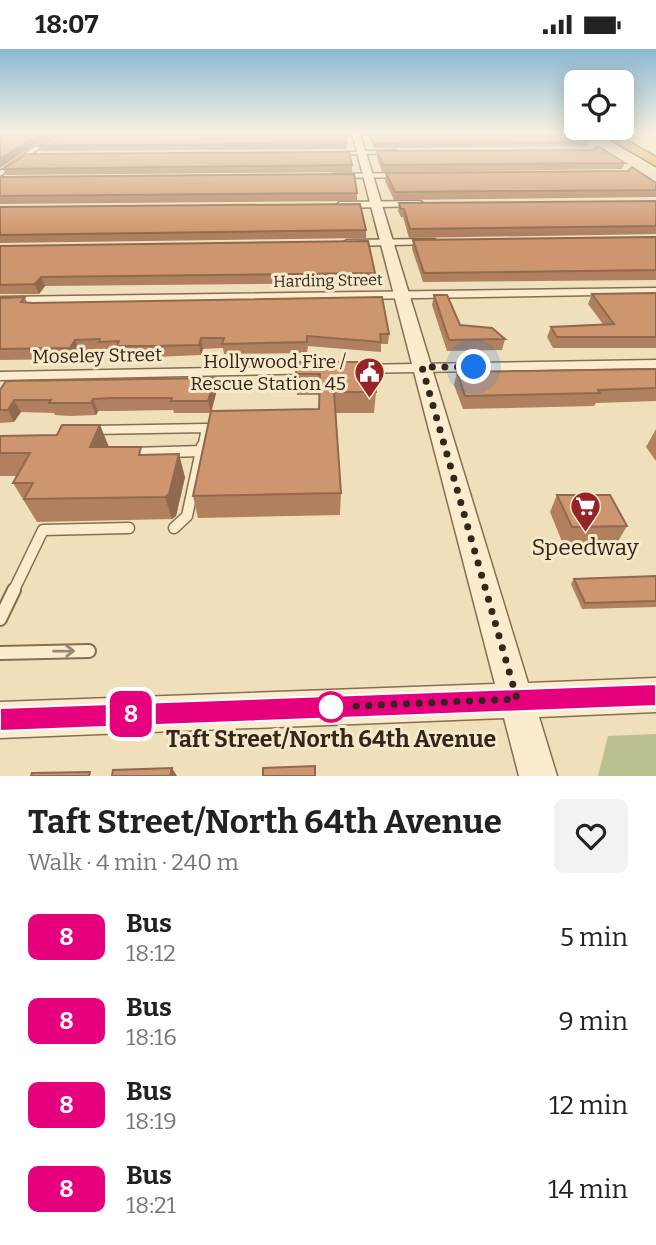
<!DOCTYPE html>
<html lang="en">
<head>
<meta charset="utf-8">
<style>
  :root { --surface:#fff; --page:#f2f2f2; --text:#222; --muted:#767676 }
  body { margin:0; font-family:Bitter,serif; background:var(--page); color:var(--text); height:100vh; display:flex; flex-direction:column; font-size:26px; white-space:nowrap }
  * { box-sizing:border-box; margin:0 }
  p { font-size:23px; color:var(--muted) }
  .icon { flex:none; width:38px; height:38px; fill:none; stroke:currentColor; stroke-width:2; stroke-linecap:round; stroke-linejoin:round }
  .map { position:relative; height:727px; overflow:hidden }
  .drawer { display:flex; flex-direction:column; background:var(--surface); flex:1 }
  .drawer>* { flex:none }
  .badge { padding:0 14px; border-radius:10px; font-size:24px; line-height:46px }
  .controls { position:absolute; left:564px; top:21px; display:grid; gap:14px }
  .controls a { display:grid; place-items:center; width:70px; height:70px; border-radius:10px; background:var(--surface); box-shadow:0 4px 18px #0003; font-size:35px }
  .you { position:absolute; width:35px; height:35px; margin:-18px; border:5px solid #fff; border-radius:50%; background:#1a73e8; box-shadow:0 0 0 10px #1a73e833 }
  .map>.badge { position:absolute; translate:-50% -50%; box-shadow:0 0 0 4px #fff }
  .round { display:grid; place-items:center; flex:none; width:74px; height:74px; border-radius:10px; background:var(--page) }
  .overview { display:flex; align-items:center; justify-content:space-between; height:119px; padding:0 28px }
  h1 { font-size:33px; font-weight:700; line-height:52px }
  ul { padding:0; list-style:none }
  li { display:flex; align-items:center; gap:21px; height:84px; padding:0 28px }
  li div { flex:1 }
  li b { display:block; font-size:26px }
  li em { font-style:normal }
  li .badge { min-width:77px; font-weight:700; text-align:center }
  .status { display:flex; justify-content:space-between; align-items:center; height:49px; padding:0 35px; background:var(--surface); direction:ltr }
  .status svg { height:19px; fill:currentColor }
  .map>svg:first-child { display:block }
</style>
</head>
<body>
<div class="status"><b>18:07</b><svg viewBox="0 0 49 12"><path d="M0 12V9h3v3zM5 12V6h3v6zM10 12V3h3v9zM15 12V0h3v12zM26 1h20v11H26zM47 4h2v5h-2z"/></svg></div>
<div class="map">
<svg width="656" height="727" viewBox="0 0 656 727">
  <rect width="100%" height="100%" fill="#efdfba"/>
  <path fill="#bbc08f" d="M656,685V727H598L608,687Z"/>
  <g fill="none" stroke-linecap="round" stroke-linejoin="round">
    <defs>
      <path id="service-far2" d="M93,381L206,379L202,399"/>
      <g id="service-far1">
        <path d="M133,404L201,402"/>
        <path d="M174,479L187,467L202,397"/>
        <path d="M13,543L43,481L129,479"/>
      </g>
      <g id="service">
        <path d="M0,570L14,541"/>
        <path d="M0,604L89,602"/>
      </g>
      <g id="minor">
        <path d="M55,84H61L0,127V122Z"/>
        <path d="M322,84H392L324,87Z"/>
        <path d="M396,101L398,104L328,106L325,104Z"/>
        <path d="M405,124L408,128L333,129L329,127L333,125Z"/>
        <path d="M419,152L422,153V157L340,159L336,156L340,153Z"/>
        <path d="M433,190L436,191V195L347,197L342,194L347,191Z"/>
        <path d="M656,239V245L0,256V248Z"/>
        <path d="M656,311V319L354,324L347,320L354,316Z"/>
        <path d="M318,317L325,321L323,324L0,331V323Z"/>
      </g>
      <path id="tertiary" d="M352,84H360L528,634L656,629V663L539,668L557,727H519L504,669L0,689V653L495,635Z"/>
      <path id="motorway" d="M599,84H613L656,108V117Z"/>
    </defs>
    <use href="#service-far2" stroke="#866e54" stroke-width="11"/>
    <use href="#service-far1" stroke="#866e54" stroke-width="13"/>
    <use href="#service" stroke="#866e54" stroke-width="16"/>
    <use href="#minor" stroke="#866e54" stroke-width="3"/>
    <use href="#tertiary" stroke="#866e54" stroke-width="3"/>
    <use href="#motorway" stroke="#533c29" stroke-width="3"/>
    <use href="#service-far2" stroke="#faeccd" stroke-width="8"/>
    <use href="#service-far1" stroke="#faeccd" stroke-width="10"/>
    <use href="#service" stroke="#faeccd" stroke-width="12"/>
    <use href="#minor" fill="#faeccd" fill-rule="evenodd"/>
    <use href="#tertiary" fill="#faeccd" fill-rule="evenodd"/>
    <use href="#motorway" fill="#e39d46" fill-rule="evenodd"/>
  </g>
  <g fill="#b1815f">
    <path d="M369,84L589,93L588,97L374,99L369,88Z"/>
    <path d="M347,94L346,100L41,102L39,97Z"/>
    <path d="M377,102L625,114L622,120L382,123L377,109Z"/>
    <path d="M352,116V123L6,126L3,120Z"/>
    <path d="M386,124L656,134V148L394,151L385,132Z"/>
    <path d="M0,128L357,144V152L0,155Z"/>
    <path d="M656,152V185L409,189L403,168H401L398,162L399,154Z"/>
    <path d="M0,158L366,181V189L0,194Z"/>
    <path d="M656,188V231L423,233L412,200L413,191Z"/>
    <path d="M0,197L375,224L374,234L45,237L39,245H0Z"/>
    <path d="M656,244V299H553L547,288L551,278L603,275L588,255L592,245Z"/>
    <path d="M434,246L460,276L505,290L502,301L447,302L432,256Z"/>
    <path d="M25,248L27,254L389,285L388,295H381V303L308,297L307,304L224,305L223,299L203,300L201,306L155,308L120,307L119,303H102L101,301H79L74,310L0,311V249Z"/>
    <path d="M297,313L376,343L374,364H336L341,444L340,466L198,469L193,447L211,364H174L173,361L115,362H98L96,366L70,367L55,366L54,364L21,363L14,373L0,374V341L215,329L217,341L211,362L319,360L320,346H297L296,325Z"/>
    <path d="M656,320V352L596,354L594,357L463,360L454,336L457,323Z"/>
    <path d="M656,380V412L646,398Z"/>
    <path d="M0,387L109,398L144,406L185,428L176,467L172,470L37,473L13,434L17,427H0Z"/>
    <path d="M557,446L627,477L617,494L563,495L550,463Z"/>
    <path d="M656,527V558L582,560L571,535L574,530Z"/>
  </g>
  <g fill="#90694e">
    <path d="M41,84H52L0,119V110Z"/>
    <path d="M41,228L45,237L39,245L35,235Z"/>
    <path d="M201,289L203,300L201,306L199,296Z"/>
    <path d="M75,291L79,301L74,310L70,299Z"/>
    <path d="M215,329L217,341L211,364L208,352Z"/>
    <path d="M93,350L98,362L96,366L91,354Z"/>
    <path d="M14,351L21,363L14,373L8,361Z"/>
    <path d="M100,376L109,398H90Z"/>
    <path d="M179,405L185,428L176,467L172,470L165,448Z"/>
    <path d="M172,719L177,727H170Z"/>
  </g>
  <g fill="#ce966f" stroke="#90694e" stroke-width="2">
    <path d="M0,84H41L0,110Z"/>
    <path d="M344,84L347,94L39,97L54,87Z"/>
    <path d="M369,84H575L589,93L374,95Z"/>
    <path d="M598,97L625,114L383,116L377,102L593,101Z"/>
    <path d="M349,103L352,116L3,120L26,105Z"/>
    <path d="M632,118L656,134V141L395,143L386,124L628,122Z"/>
    <path d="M354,125L357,144L0,147V128Z"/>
    <path d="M656,152V177L410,180L404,160H401L399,154Z"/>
    <path d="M360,155L366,181L0,186V158Z"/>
    <path d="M656,188V221L424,224L413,191Z"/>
    <path d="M368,192L375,224L41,228L35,235L0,236V197Z"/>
    <path d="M656,244V288H557L551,278L614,275L592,245Z"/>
    <path d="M434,246H447L460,276L492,279L505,290L449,291Z"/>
    <path d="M25,248L21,253L32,254L382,248L389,285H380L381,293L307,287V293L222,295L224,289H201L199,296L152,297H117L119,292L99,293L100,290L75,291L70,299L0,300V249Z"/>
    <path d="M297,313H372L376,343H334L341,444L193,447L211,362L319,360L320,325H296Z"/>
    <path d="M656,320V339L598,341L600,344L465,347L457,323Z"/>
    <path d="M215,329L208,352H171L172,349H111L93,350L91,354H49L51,351H14L8,361H0V341L6,332Z"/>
    <path d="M62,376H100L90,398H141L139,406L179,405L169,445L165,448L24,450L33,434H13L30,404H0V387L57,386Z"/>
    <path d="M557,446H610L627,477L572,478Z"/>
    <path d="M656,527V552L585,554L574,530Z"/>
    <path d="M315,717V727H263V719Z"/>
    <path d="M172,719L170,727H112L113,721Z"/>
    <path d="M90,723L89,727H31L32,724Z"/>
  </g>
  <defs><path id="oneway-shaft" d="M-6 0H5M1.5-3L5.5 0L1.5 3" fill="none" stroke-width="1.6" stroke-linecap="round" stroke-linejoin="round" transform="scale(1.75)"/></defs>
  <use stroke="#978974" href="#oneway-shaft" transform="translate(64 602) rotate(-1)"/>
  <linearGradient id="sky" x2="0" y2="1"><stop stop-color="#8bb8d4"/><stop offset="0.45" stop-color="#f8f1e0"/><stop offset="1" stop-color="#f8f1e0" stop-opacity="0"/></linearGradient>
  <rect width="656" height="185" fill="url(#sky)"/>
  <path fill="#e6007e" stroke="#fff" stroke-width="2" d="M656,635V657L0,682V659Z"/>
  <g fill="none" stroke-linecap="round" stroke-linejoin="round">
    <path stroke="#34261a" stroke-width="7" stroke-dasharray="0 12.6" d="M331,658L517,650L422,318H474"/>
  </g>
  <defs>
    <symbol id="civic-pin" viewBox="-11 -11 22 30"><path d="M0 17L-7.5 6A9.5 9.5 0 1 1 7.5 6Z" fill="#962325" stroke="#f6e9ca"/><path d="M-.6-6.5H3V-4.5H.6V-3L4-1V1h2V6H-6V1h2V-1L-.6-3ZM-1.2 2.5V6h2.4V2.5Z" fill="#fff"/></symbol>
    <symbol id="supermarket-pin" viewBox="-11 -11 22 30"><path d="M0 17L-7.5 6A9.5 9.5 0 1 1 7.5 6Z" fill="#962325" stroke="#f6e9ca"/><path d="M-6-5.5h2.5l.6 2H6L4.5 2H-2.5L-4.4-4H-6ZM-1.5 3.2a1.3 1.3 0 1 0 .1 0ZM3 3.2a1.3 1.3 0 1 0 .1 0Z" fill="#fff"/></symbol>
  </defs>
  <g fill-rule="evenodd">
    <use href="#civic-pin" x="352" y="306" width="35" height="47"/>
    <use href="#supermarket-pin" x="568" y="440" width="35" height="47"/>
  </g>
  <circle fill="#fff" stroke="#e6007e" stroke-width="3.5" cx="331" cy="658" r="14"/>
  <g text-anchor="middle" stroke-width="6" stroke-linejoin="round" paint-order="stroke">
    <g font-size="16" fill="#34261a" stroke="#f6e9ca">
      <text transform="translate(328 231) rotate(-1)" y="6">Harding Street</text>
    </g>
    <g font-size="19" fill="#34261a" stroke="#f6e9ca">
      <text transform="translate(97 306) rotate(-1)" y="7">Moseley Street</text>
    </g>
    <g font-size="19" fill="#34261a" stroke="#f6e9ca" text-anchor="end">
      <text x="346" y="319">Hollywood Fire /<tspan x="346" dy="22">Rescue Station 45</tspan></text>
    </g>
    <g font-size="23" fill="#34261a" stroke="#f6e9ca">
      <text x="585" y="506">Speedway</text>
    </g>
    <g font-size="23" font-weight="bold" fill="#34261a" stroke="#f6e9ca">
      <text x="331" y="698">Taft Street/North 64th Avenue</text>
    </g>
  </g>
</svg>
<div class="controls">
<a><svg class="icon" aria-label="locate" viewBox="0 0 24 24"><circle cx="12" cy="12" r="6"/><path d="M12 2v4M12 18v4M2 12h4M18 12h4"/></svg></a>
</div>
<div class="you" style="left:474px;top:318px"></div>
<b class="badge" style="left:131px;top:665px;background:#e6007e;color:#fff">8</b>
</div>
<section class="drawer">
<div class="overview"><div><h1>Taft Street/North 64th Avenue</h1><p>Walk · 4 min · 240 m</p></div><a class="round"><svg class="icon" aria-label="heart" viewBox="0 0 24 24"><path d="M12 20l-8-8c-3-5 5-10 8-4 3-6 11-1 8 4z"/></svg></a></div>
<ul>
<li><span class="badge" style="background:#e6007e;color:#fff">8</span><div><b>Bus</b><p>18:12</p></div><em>5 min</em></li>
<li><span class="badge" style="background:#e6007e;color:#fff">8</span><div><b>Bus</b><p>18:16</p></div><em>9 min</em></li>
<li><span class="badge" style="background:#e6007e;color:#fff">8</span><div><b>Bus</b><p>18:19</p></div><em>12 min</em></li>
<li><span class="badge" style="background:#e6007e;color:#fff">8</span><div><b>Bus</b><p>18:21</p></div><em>14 min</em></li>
</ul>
</section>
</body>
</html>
